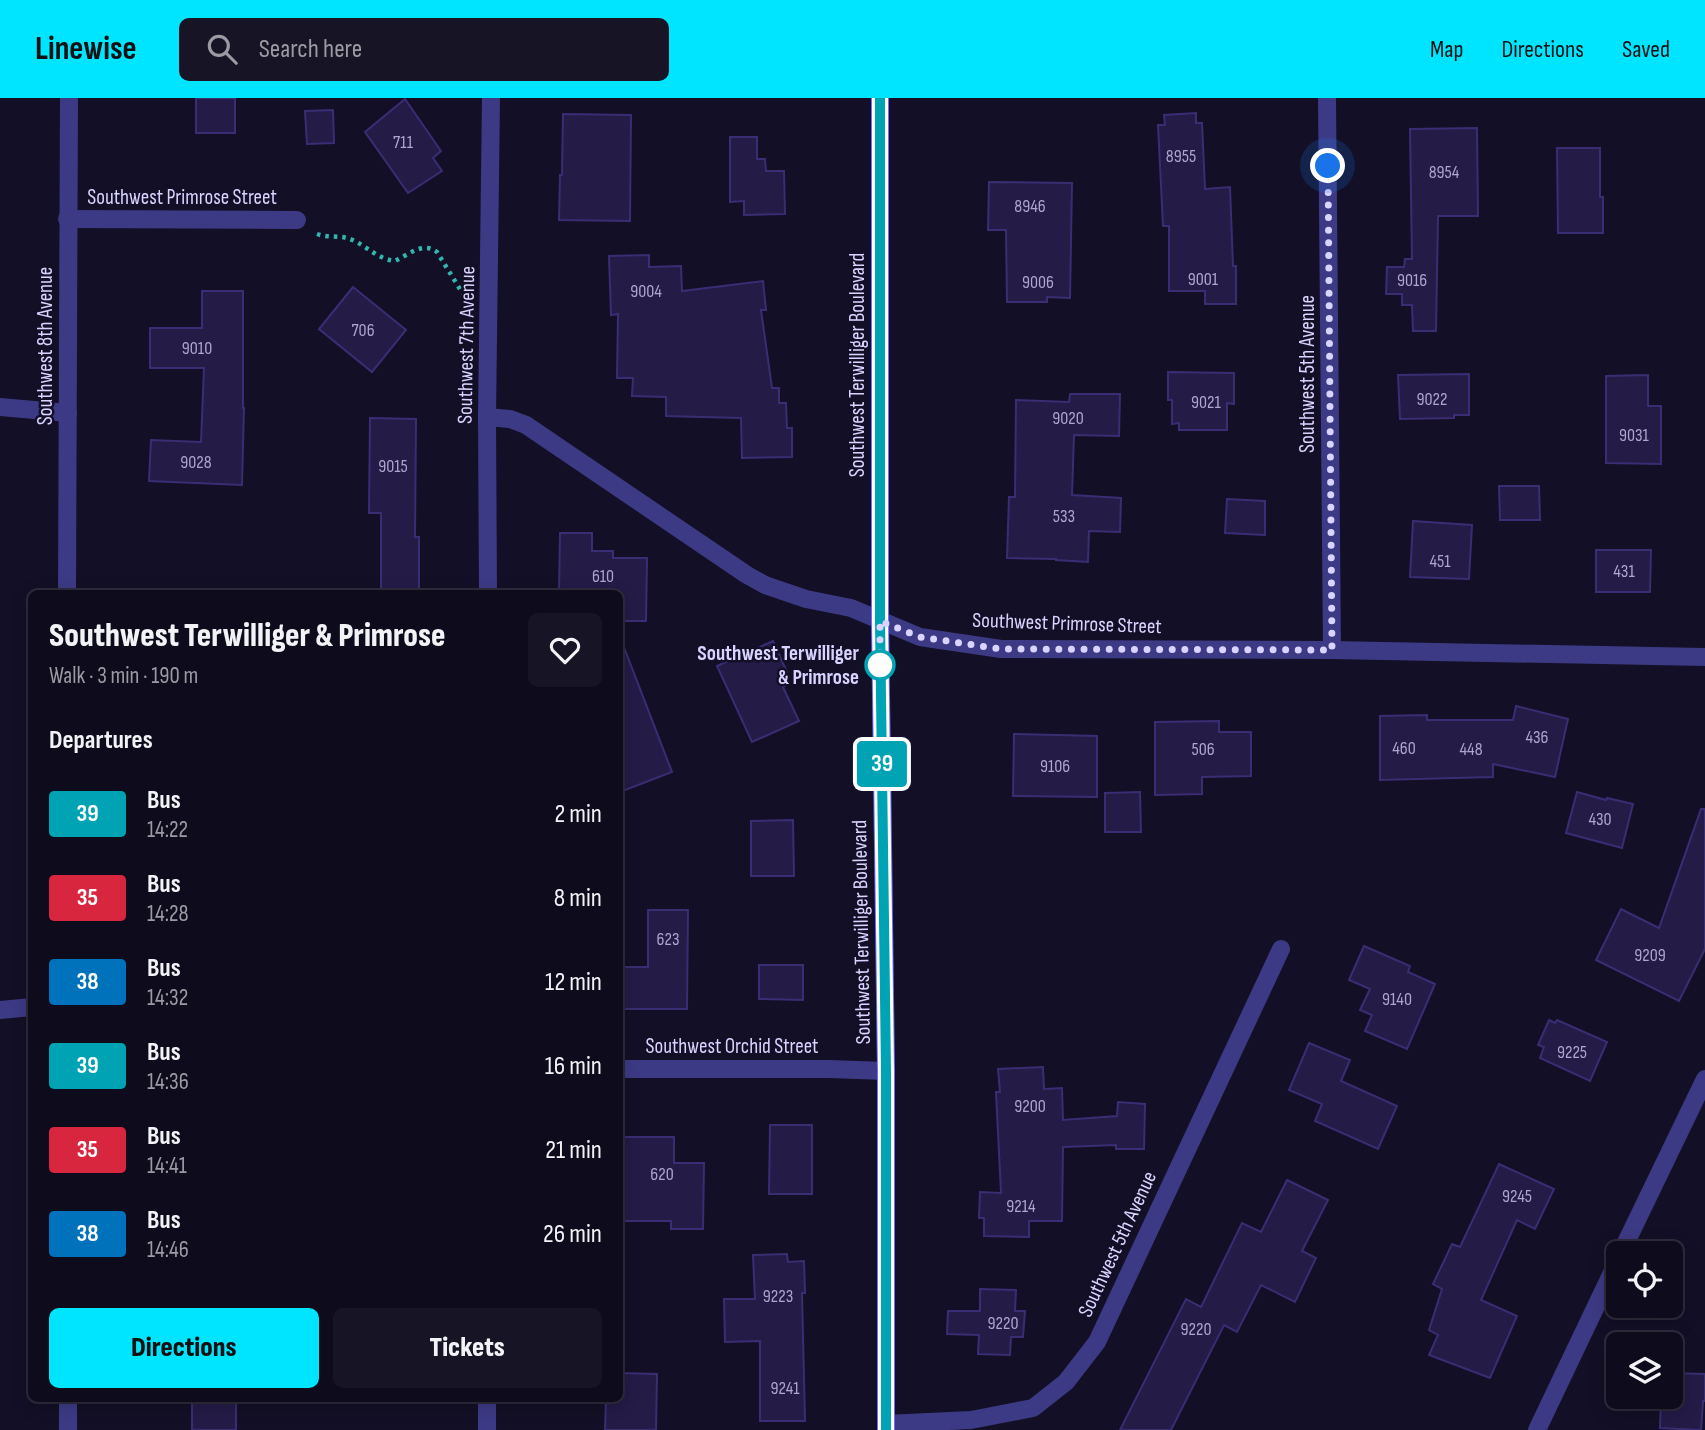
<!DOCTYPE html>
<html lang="en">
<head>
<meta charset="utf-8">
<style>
  :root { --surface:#0e0b1c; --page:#171425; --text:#f1f3f6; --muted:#9b9ba3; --line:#2e2b3b; --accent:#00e5ff }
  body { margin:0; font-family:"Sofia Sans Condensed",sans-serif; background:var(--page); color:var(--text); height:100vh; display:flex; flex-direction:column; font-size:26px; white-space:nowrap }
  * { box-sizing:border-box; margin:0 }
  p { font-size:23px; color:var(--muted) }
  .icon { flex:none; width:38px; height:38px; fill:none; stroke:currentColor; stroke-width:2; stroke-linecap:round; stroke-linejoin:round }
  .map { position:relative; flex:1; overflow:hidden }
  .side { position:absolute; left:28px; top:492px; width:595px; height:812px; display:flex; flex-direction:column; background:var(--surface); border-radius:10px; box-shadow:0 4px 18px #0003,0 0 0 2px var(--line) }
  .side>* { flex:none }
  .badge { padding:0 14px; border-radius:5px; font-size:24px; line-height:46px }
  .tools { position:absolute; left:1606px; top:1143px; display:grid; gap:14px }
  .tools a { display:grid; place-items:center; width:77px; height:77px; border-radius:10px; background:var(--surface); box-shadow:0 4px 18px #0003,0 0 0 2px var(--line); font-size:35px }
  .you { position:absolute; width:35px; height:35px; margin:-18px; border:5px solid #fff; border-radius:50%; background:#1a73e8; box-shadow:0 0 0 10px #1a73e833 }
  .map>.badge { position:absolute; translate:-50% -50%; box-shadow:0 0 0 4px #fff }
  h2 { padding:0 21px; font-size:26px; line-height:63px }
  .round { display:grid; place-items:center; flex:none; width:74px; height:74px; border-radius:10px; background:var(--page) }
  .summary { display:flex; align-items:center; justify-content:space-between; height:119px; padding:0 21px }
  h1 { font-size:33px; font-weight:800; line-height:52px }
  .action { display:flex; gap:14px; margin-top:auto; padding:14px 21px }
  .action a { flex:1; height:80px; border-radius:10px; background:var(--accent); color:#111; font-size:28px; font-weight:800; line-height:80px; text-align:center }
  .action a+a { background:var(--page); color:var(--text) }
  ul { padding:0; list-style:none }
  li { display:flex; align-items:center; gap:21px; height:84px; padding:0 21px }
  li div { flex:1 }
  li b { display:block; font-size:26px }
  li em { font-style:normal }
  li .badge { min-width:77px; font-weight:700; text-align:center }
  header { display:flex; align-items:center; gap:42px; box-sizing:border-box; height:98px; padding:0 35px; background:var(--accent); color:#111 }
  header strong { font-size:33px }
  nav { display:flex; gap:38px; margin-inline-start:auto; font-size:24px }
  .search { width:490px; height:63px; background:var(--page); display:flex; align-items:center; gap:18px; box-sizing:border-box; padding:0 24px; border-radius:10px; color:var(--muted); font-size:26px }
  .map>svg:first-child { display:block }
</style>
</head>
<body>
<header>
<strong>Linewise</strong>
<div class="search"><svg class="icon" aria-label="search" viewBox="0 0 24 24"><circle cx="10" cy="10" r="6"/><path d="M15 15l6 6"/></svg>Search here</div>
<nav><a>Map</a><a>Directions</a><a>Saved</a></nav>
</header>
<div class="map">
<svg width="1705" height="1332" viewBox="0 0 1705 1332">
  <rect width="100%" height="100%" fill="#130f26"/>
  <g fill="#241b47" stroke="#3b2d73" stroke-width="2">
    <rect x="196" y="0" width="39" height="35"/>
    <path d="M405,1L441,53L433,60L442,73L408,95L365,34Z"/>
    <path d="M333,12L334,45L307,46L305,13Z"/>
    <path d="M1196,15V25H1202L1205,91L1230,89L1233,168H1236V206H1205V193H1169V128H1163L1158,27H1165L1164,17Z"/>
    <path d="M563,16L631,17L630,123L559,122L560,77H562Z"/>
    <path d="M1477,30L1478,118H1438L1436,233H1413L1412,207H1402V196H1386L1387,169H1404L1405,161H1412L1410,31Z"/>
    <path d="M730,39H757V61H765L766,73H784L785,116L744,117V103L730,104Z"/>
    <path d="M1557,50H1600V99H1603V135H1558Z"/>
    <path d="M989,84L1072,85L1070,200L1047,199V204H1007L1006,132H988Z"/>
    <path d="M649,157V169L681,168L682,193L763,183L766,212H761L772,290H779V305H786L787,330H792V359L742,360L741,320L666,318V299L632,298L633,280H617L618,216L611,217L609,158Z"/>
    <path d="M353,189L406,232L372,274L319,231Z"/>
    <path d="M202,193H243V310H244L242,387L149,383L151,342L201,344L204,270H150V230H202Z"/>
    <path d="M1168,274L1234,275V306L1227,305V332H1179V325L1172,326V302H1168Z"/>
    <path d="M1469,276V317H1454V320L1400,321L1398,277Z"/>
    <path d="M1648,277V308H1661V366L1606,365V278Z"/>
    <path d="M1070,296H1120L1119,338L1074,337L1072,397L1121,400L1120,434L1089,433L1088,464L1056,462V461L1007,460L1009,399H1015L1016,302L1069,304Z"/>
    <path d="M370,320L416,321L415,439H419V495H381V415H369Z"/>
    <path d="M1499,388H1539L1540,422H1500Z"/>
    <path d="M1227,401L1265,403V437L1225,435Z"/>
    <path d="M1413,423L1472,427L1469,481L1410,479Z"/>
    <path d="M560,435H592V453H613V460H647L646,523H620V495H559Z"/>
    <path d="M1596,452H1651L1650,494H1596Z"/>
    <path d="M773,543L787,574L782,577L786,587L783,589L799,623L752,644L717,568Z"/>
    <path d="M620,544H622L672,674L620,694Z"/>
    <path d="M1516,608L1568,621L1555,679L1493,666V679L1380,682V618L1427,617V622H1513Z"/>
    <path d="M1219,623V634H1251V678L1202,679V696L1155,697V624Z"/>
    <path d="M1014,636L1097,638V699L1013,698Z"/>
    <path d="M1140,694L1141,734H1105V695Z"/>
    <path d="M1577,694L1606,702L1607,700L1633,706L1622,750L1566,735Z"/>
    <path d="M1701,711H1705V851L1679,903L1596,862L1621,811L1659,830Z"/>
    <path d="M793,722L794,778H751V723Z"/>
    <path d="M648,812H688L687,911H620V869H648Z"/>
    <path d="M1364,848L1410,868L1408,874L1435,886L1407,951L1365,933L1372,917L1360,912L1370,891L1349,882Z"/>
    <path d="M759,867H803V902L759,901Z"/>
    <path d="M1549,922L1555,925L1557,922L1607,944L1590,983L1540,960L1544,949L1538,947Z"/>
    <path d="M1309,945L1350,962L1341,983L1397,1008L1378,1051L1315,1023L1322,1006L1289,992Z"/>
    <path d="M1043,969L1044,991L1062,990L1063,1022L1117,1018L1118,1004L1145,1006L1144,1051H1116V1047L1063,1049L1062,1123H1029V1139L984,1138V1120H979L980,1094L1001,1095L996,994H1000L998,971Z"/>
    <path d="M770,1027H812V1096H769Z"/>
    <path d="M620,1039H674V1065H704L703,1131H671V1123H620Z"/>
    <path d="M1499,1066L1554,1091L1535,1131L1517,1122L1481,1202L1517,1218L1490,1280L1429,1257L1438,1237L1429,1232L1442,1191L1433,1186L1452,1146L1460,1149Z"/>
    <path d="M1287,1082L1328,1102L1302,1153L1316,1160L1295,1204L1261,1187L1237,1234L1224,1227L1171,1332H1120L1186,1201L1201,1209L1242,1125L1261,1134Z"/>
    <path d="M787,1156L788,1164L804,1163L805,1195H802L805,1323H760V1243L725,1244L724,1201H755L753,1157Z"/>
    <path d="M980,1191L1016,1192L1015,1213H1025L1023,1239H1011L1010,1257L978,1256L979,1237L947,1236L948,1213H980Z"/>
    <path d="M620,1275L657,1276L656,1332H605L606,1300H620Z"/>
    <path d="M1671,1275L1705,1276V1303H1703L1701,1332L1660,1330L1661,1298H1671Z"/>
    <rect x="192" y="1300" width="44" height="32"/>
  </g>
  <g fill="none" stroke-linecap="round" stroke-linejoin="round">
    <path stroke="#2fb8b0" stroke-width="4.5" stroke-dasharray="3.5 5" stroke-linecap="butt" d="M317,136C328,140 340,137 350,141C366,147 377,161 395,163C408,157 423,143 437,154L463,196"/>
    <g stroke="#3d3a85" stroke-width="18">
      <path d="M1327,0L1332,552"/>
      <path d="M67,121L297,122"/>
      <path d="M0,309L68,315"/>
      <path d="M487,319L510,321L526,327L747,477L765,487L806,501L851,510L920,539L1001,551L1332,552L1705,559"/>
      <path d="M67,495L69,0"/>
      <path d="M488,495L487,319L491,0"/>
      <path d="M0,912L32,909"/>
      <path d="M620,971H829L886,973"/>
      <path d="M68,1300V1332"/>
      <path d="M886,1326L971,1322L1033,1310L1066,1284L1097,1244L1281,851"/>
      <path d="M487,1332V1300"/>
    </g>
    <g stroke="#3d3a85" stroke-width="18">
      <path d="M1621,1155L1705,981"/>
      <path d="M1537,1332L1619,1160"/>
    </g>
    <path stroke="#6f6bff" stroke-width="18" d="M880,0V523L886,973V1332"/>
  </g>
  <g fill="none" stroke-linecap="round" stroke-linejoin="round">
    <defs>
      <path id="line" d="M880,0V523L886,973V1332"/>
    </defs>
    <use href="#line" stroke="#fff" stroke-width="16"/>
    <use href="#line" stroke="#00a3b4" stroke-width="10"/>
    <path stroke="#d9d4ff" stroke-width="7" stroke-dasharray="0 12.6" d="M880,567V523L920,539L1001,551L1332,552L1328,68"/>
  </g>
  <circle fill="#fff" stroke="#00a3b4" stroke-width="3.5" cx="880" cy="567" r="14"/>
  <g text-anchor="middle" stroke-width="5" stroke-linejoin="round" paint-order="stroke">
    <g font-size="18" fill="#aca6d1">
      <text x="403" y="50">711</text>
      <text x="1181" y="64">8955</text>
      <text x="1444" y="80">8954</text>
      <text x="1030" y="114">8946</text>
      <text x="1203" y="187">9001</text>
      <text x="1412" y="188">9016</text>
      <text x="1038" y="190">9006</text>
      <text x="646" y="199">9004</text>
      <text x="363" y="238">706</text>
      <text x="197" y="256">9010</text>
      <text x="1432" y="307">9022</text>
      <text x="1206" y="310">9021</text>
      <text x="1068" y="326">9020</text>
      <text x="1634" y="343">9031</text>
      <text x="196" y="370">9028</text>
      <text x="393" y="374">9015</text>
      <text x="1064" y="424">533</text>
      <text x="1440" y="469">451</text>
      <text x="1624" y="479">431</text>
      <text x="603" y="484">610</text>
      <text x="1537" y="645">436</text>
      <text x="1404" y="656">460</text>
      <text x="1203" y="657">506</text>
      <text x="1471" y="657">448</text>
      <text x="1055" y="674">9106</text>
      <text x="1600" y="727">430</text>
      <text x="668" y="847">623</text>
      <text x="1650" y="863">9209</text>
      <text x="1397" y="907">9140</text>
      <text x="1572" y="960">9225</text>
      <text x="1030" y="1014">9200</text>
      <text x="662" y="1082">620</text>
      <text x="1517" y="1104">9245</text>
      <text x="1021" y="1114">9214</text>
      <text x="778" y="1204">9223</text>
      <text x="1003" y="1231">9220</text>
      <text x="1196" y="1237">9220</text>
      <text x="785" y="1296">9241</text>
    </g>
    <g font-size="21" fill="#d9d4ff" stroke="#130f26">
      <text x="182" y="106">Southwest Primrose Street</text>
      <text transform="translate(466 247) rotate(-89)" y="7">Southwest 7th Avenue</text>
      <text transform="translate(45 248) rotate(-90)" y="7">Southwest 8th Avenue</text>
      <text transform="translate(857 267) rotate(-90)" y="7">Southwest Terwilliger Boulevard</text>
      <text transform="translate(1307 276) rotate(-90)" y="7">Southwest 5th Avenue</text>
      <text transform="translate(1067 525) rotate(2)" y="7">Southwest Primrose Street</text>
      <text transform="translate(861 834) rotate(-91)" y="7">Southwest Terwilliger Boulevard</text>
      <text x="732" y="955">Southwest Orchid Street</text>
      <text transform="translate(1117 1146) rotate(-65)" y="7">Southwest 5th Avenue</text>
    </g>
    <g font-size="21" font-weight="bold" fill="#d9d4ff" stroke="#130f26" text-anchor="end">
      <text x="859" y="562">Southwest Terwilliger<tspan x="859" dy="24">&amp; Primrose</tspan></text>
    </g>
  </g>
</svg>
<div class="tools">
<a><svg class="icon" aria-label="locate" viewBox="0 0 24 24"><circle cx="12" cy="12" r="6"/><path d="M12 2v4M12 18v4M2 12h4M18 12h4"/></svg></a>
<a><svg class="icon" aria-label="layers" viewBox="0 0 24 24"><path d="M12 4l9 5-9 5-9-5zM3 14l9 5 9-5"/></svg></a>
</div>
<div class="you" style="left:1328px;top:68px"></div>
<b class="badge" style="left:882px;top:666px;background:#00a3b4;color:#fff">39</b>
<section class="side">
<div class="summary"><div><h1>Southwest Terwilliger &amp; Primrose</h1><p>Walk · 3 min · 190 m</p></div><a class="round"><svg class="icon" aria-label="heart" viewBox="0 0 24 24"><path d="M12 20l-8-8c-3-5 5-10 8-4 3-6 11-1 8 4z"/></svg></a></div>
<h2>Departures</h2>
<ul>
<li><span class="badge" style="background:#00a3b4;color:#fff">39</span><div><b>Bus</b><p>14:22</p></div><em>2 min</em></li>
<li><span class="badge" style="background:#d7263d;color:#fff">35</span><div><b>Bus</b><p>14:28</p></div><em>8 min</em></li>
<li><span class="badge" style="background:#0072bc;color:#fff">38</span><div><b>Bus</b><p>14:32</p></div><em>12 min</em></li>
<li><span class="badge" style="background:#00a3b4;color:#fff">39</span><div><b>Bus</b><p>14:36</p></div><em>16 min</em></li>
<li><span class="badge" style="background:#d7263d;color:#fff">35</span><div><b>Bus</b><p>14:41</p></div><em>21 min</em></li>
<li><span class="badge" style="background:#0072bc;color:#fff">38</span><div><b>Bus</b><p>14:46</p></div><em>26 min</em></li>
</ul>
<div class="action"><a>Directions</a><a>Tickets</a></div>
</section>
</div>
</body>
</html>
